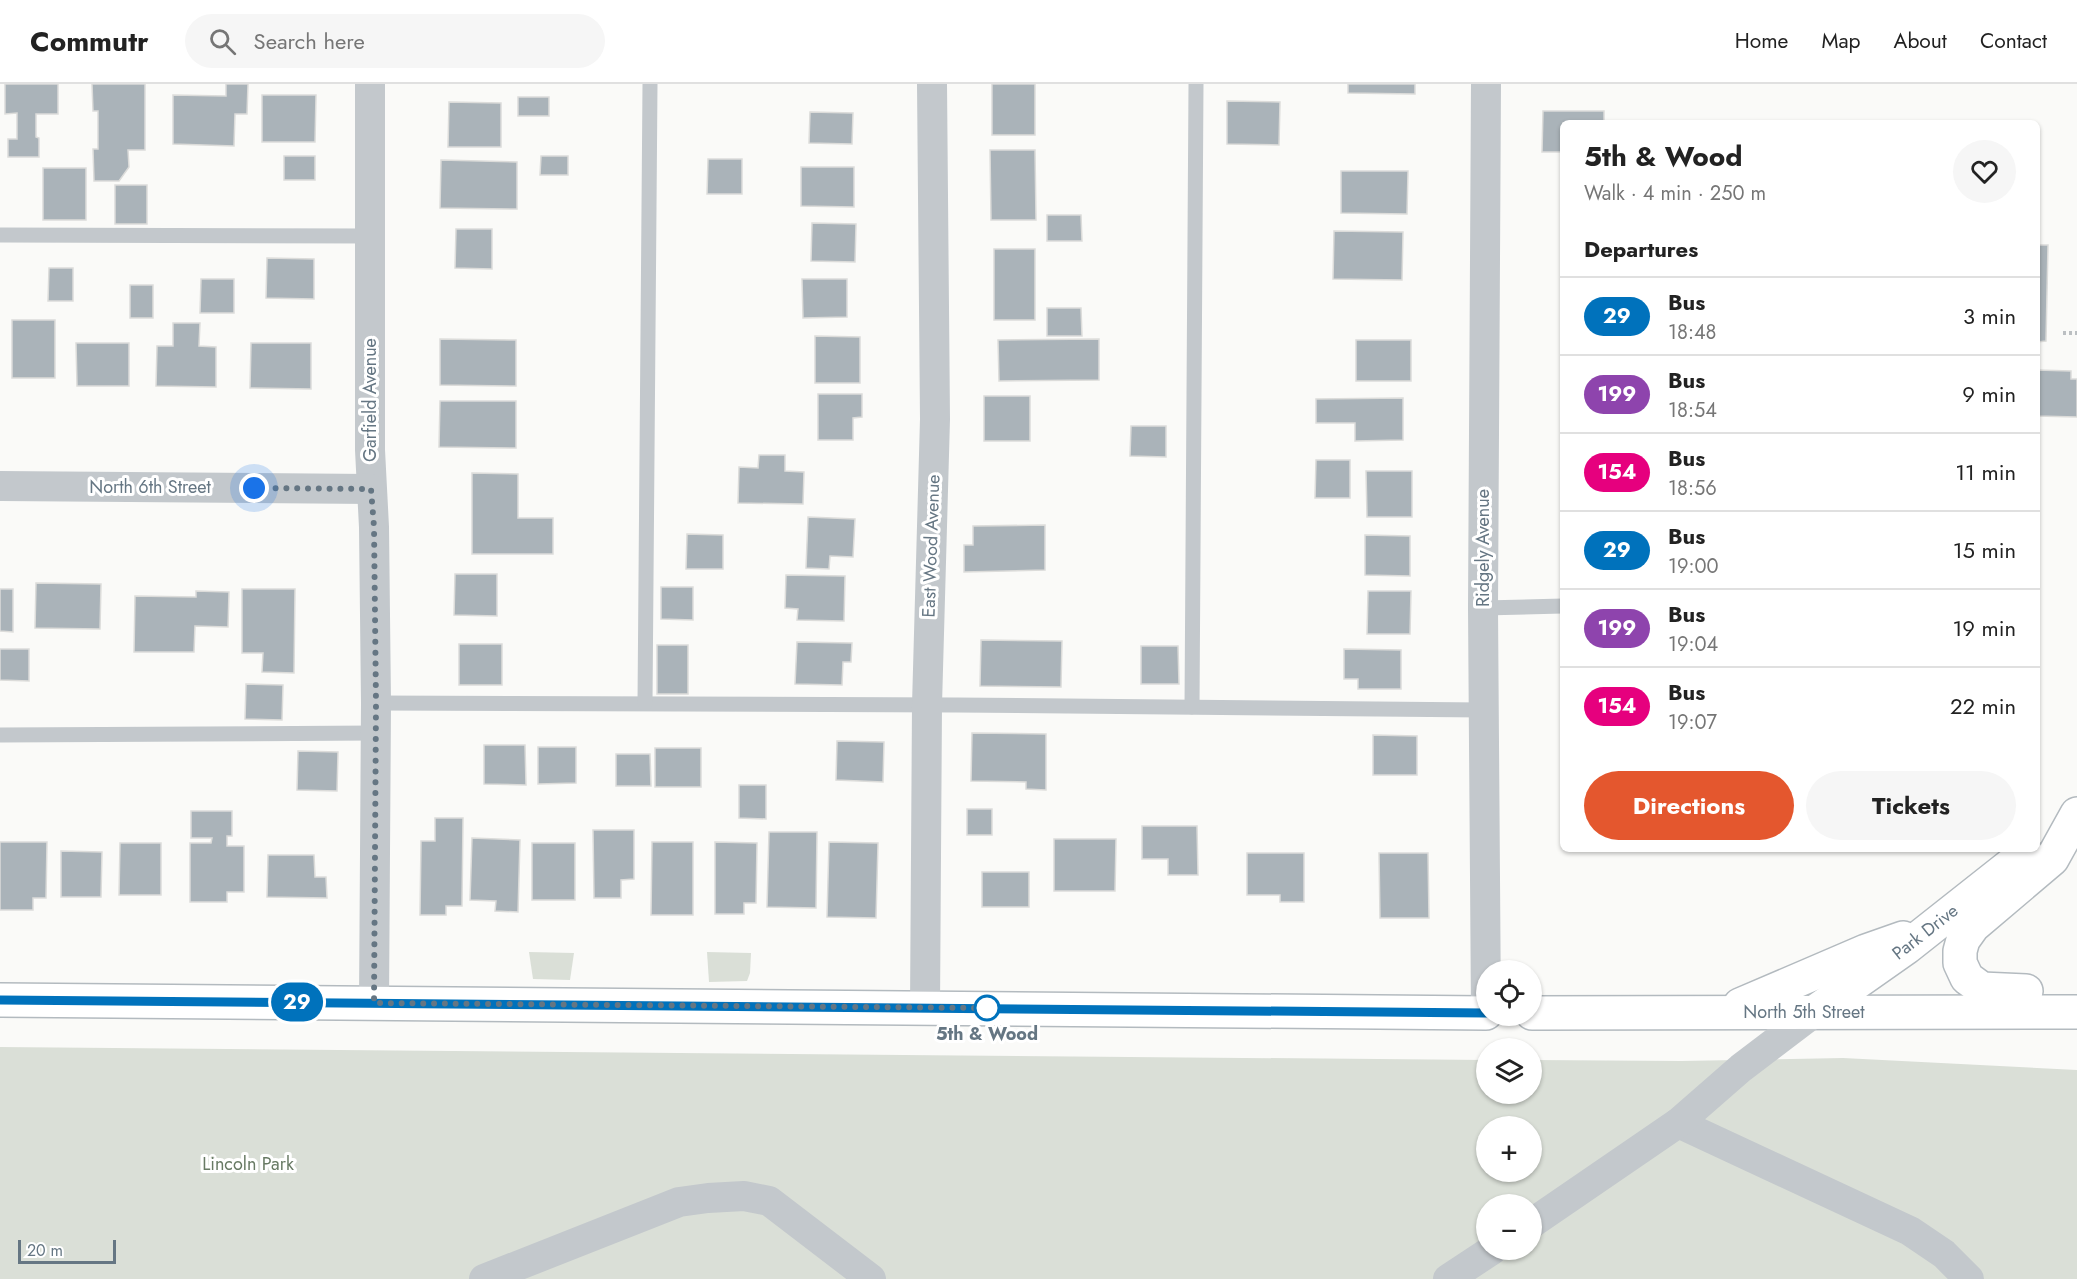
<!DOCTYPE html>
<html lang="en">
<head>
<meta charset="utf-8">
<style>
  :root { --surface:#fff; --page:#f6f6f6; --text:#222; --muted:#767676; --line:#e0e0e0; --accent:#e4572e }
  body { margin:0; font-family:Jost,sans-serif; background:var(--page); color:var(--text); height:100vh; display:flex; flex-direction:column; font-size:22px; white-space:nowrap }
  * { box-sizing:border-box; margin:0 }
  p { font-size:20px; color:var(--muted) }
  .icon { flex:none; width:33px; height:33px; fill:none; stroke:currentColor; stroke-width:2; stroke-linecap:round; stroke-linejoin:round }
  .map { position:relative; flex:1; overflow:hidden }
  .sheet { position:absolute; left:1560px; top:36px; width:480px; height:732px; display:flex; flex-direction:column; background:var(--surface); border-radius:9px; box-shadow:0 2px 4px #0004 }
  .sheet>* { flex:none }
  .badge { padding:0 12px; border-radius:20px; font-size:21px; line-height:39px }
  .controls { position:absolute; left:1476px; top:876px; display:grid; gap:12px }
  .controls a { display:grid; place-items:center; width:66px; height:66px; border-radius:50%; background:var(--surface); box-shadow:0 2px 4px #0004; font-size:30px }
  .scale { position:absolute; left:18px; bottom:15px; width:98px; box-sizing:border-box; padding-left:6px; border:3px solid #657683; border-top:0; font-size:16px; line-height:21px; white-space:nowrap; color:#657683; -webkit-text-stroke:4px #fff; paint-order:stroke }
  .you { position:absolute; width:30px; height:30px; margin:-15px; border:4px solid #fff; border-radius:50%; background:#1a73e8; box-shadow:0 0 0 9px #1a73e833 }
  .map>.badge { position:absolute; translate:-50% -50%; box-shadow:0 0 0 3px #fff }
  h2 { padding:0 24px; font-size:22px; line-height:54px }
  .round { display:grid; place-items:center; flex:none; width:63px; height:63px; border-radius:32px; background:var(--page) }
  .overview { display:flex; align-items:center; justify-content:space-between; height:102px; padding:0 24px }
  h1 { font-size:28px; font-weight:700; line-height:45px }
  .primary-button { display:flex; gap:12px; margin-top:auto; padding:12px 24px }
  .primary-button a { flex:1; height:69px; border-radius:36px; background:var(--accent); color:#fff; font-size:24px; font-weight:700; line-height:69px; text-align:center }
  .primary-button a+a { background:var(--page); color:var(--text) }
  ul { padding:0; list-style:none }
  li { display:flex; align-items:center; gap:18px; height:78px; padding:0 24px; border-top:2px solid var(--line) }
  li div { flex:1 }
  li b { display:block; font-size:22px }
  li em { font-style:normal }
  li .badge { min-width:66px; font-weight:700; text-align:center }
  header { display:flex; align-items:center; gap:36px; box-sizing:border-box; height:84px; padding:0 30px; background:var(--surface); border-bottom:2px solid var(--line) }
  header strong { font-size:28px }
  nav { display:flex; gap:33px; margin-inline-start:auto; font-size:21px }
  .search { width:420px; height:54px; background:var(--page); display:flex; align-items:center; gap:15px; box-sizing:border-box; padding:0 21px; border-radius:33px; color:var(--muted); font-size:22px }
  .map>svg:first-child { display:block }
</style>
</head>
<body>
<header>
<strong>Commutr</strong>
<div class="search"><svg class="icon" aria-label="search" viewBox="0 0 24 24"><circle cx="10" cy="10" r="6"/><path d="M15 15l6 6"/></svg>Search here</div>
<nav><a>Home</a><a>Map</a><a>About</a><a>Contact</a></nav>
</header>
<div class="map">
<svg width="2077" height="1195" viewBox="0 0 2077 1195">
  <rect width="100%" height="100%" fill="#fafaf8"/>
  <g fill="#dadfd7" fill-rule="evenodd">
    <path d="M529,868L574,869L570,896L533,895Z"/>
    <path d="M707,868L751,869L750,889L747,897L709,898Z"/>
    <path d="M0,963L1486,976V1010H1532V976L1681,977L1843,974L2077,986V1195H0ZM1486,1042H1532V1088H1486ZM1486,1120H1532V1166H1486Z"/>
  </g>
  <g fill="#aab3b9" stroke="#dcdcda" stroke-width="1.5">
    <path d="M5,0H58V30H36V53L39,54V73H8V55H17V29L5,30Z"/>
    <path d="M92,0H145V66H128L129,83L119,97H94L93,65H98V27H93Z"/>
    <path d="M226,0H248L247,30H235L234,62L173,60V11L226,12Z"/>
    <rect x="992" y="0" width="43" height="51"/>
    <path d="M1348,0H1415V10L1348,9Z"/>
    <path d="M262,11H316L315,58H262Z"/>
    <rect x="518" y="13" width="31" height="19"/>
    <path d="M1227,17L1280,18L1279,61L1227,60Z"/>
    <path d="M449,18L501,19V63H448Z"/>
    <path d="M1543,27H1604V39H1563V68H1542Z"/>
    <path d="M810,28L853,29L852,60L809,59Z"/>
    <path d="M990,66H1035L1036,136H991Z"/>
    <rect x="284" y="72" width="31" height="24"/>
    <path d="M541,72H568V91H540Z"/>
    <path d="M708,75H742V110H707Z"/>
    <path d="M441,76L517,78V125L440,124Z"/>
    <path d="M801,83H854V123L801,122Z"/>
    <rect x="43" y="84" width="43" height="52"/>
    <path d="M1341,87H1408L1407,130L1341,129Z"/>
    <rect x="115" y="101" width="32" height="39"/>
    <path d="M1047,131H1081L1082,157H1047Z"/>
    <path d="M812,139L856,140L855,178L811,177Z"/>
    <path d="M456,145H492V185L455,184Z"/>
    <path d="M1334,147L1403,148L1402,196L1333,195Z"/>
    <path d="M2037,161H2048L2046,257L2037,258Z"/>
    <rect x="994" y="165" width="41" height="71"/>
    <path d="M267,174L314,175V215L266,214Z"/>
    <path d="M49,184H73V217H48Z"/>
    <path d="M201,195H234V229H200Z"/>
    <path d="M802,195H847V233L803,234Z"/>
    <rect x="130" y="201" width="23" height="33"/>
    <path d="M1047,224H1081L1082,252H1047Z"/>
    <rect x="12" y="236" width="43" height="58"/>
    <path d="M173,239H200L199,262L216,263V303L156,302L157,262H173Z"/>
    <path d="M815,252L860,253V299H815Z"/>
    <path d="M440,255L516,256V302L440,301Z"/>
    <path d="M1099,255V296L999,297L998,256Z"/>
    <rect x="1356" y="256" width="55" height="41"/>
    <path d="M76,259H129V302H77Z"/>
    <path d="M251,259H311V305L250,304Z"/>
    <path d="M2037,286L2071,287V295H2077V333L2037,332Z"/>
    <path d="M818,310H862V333L853,334V356H818Z"/>
    <rect x="984" y="312" width="46" height="45"/>
    <path d="M1403,314V356L1355,357V339H1316V315Z"/>
    <path d="M440,317H516V364L439,363Z"/>
    <path d="M1131,342H1166V373L1130,372Z"/>
    <path d="M759,371H785V387L804,388L803,420L738,419L739,383L758,384Z"/>
    <path d="M1316,376H1350V414H1315Z"/>
    <path d="M1366,387H1412V433H1367Z"/>
    <path d="M472,389L518,390V434H553V470H472Z"/>
    <path d="M808,433L855,435L853,473L830,472L829,485L806,484Z"/>
    <path d="M1045,441V486L964,488V461H973V442Z"/>
    <path d="M687,450L723,451V485H686Z"/>
    <path d="M1365,451L1410,452V492L1365,491Z"/>
    <path d="M455,490H497V532L454,531Z"/>
    <path d="M786,491L845,492L844,537L797,536L798,525L785,524Z"/>
    <path d="M36,499L101,500L100,545L35,544Z"/>
    <path d="M661,503H693V536L661,535Z"/>
    <path d="M0,505H13V548L0,547Z"/>
    <path d="M242,505H295L294,589L262,588L263,569H242Z"/>
    <path d="M196,507L229,508L228,543L195,542L194,568H134L135,512L196,513Z"/>
    <path d="M1368,507H1411L1410,550H1367Z"/>
    <path d="M981,556L1062,557L1061,603L980,602Z"/>
    <path d="M797,558L852,559L851,578H843L842,601L795,600Z"/>
    <rect x="459" y="560" width="43" height="41"/>
    <rect x="657" y="561" width="31" height="49"/>
    <path d="M1141,562H1178L1179,600H1141Z"/>
    <path d="M0,565H29V597L0,596Z"/>
    <path d="M1344,565L1401,566V605H1358V595H1344Z"/>
    <path d="M246,600L283,601L282,636L245,635Z"/>
    <path d="M972,649L1046,650V706L1026,705V698L971,697Z"/>
    <path d="M1373,651L1417,652V691H1373Z"/>
    <path d="M837,657L884,658L883,698L836,696Z"/>
    <path d="M484,661H525L526,701L484,700Z"/>
    <path d="M538,663H576V699L538,700Z"/>
    <rect x="655" y="664" width="46" height="39"/>
    <path d="M298,667L338,668L337,707L297,706Z"/>
    <path d="M616,670H650L651,702H616Z"/>
    <path d="M739,701H766V735L739,734Z"/>
    <rect x="967" y="725" width="25" height="26"/>
    <path d="M191,727H232V752H227V762H244V808H227V818H190V759H211L212,754H191Z"/>
    <path d="M435,734H463L462,822H446V831H420L421,757H435Z"/>
    <path d="M1142,742H1197L1198,791H1168V775H1142Z"/>
    <path d="M593,746H634V795L621,796V814H594Z"/>
    <path d="M769,748H817L816,824L767,823Z"/>
    <path d="M472,754L520,756L518,828L495,827L496,817L470,816Z"/>
    <path d="M1054,755H1116L1115,807H1054Z"/>
    <path d="M0,758H47L46,814H33V826H0Z"/>
    <path d="M652,758H693V831H651Z"/>
    <path d="M715,758L757,759L756,819H744V830H715Z"/>
    <path d="M829,758L878,759L876,834L827,833Z"/>
    <path d="M120,759H161V811H119Z"/>
    <rect x="532" y="759" width="43" height="57"/>
    <path d="M61,767L102,768L101,813H61Z"/>
    <path d="M1247,769H1304V818H1280V811H1247Z"/>
    <path d="M1379,769H1428L1429,834H1380Z"/>
    <path d="M268,771H314L315,793H326L327,814L267,813Z"/>
    <rect x="982" y="788" width="47" height="35"/>
  </g>
  <g fill="none" stroke-linecap="round" stroke-linejoin="round">
    <defs>
      <g id="secondary">
        <path d="M2026,907L1982,905L1967,894L1960,879V867L1963,856L1973,842L2052,775L2077,730"/>
        <path d="M0,916L1486,929"/>
        <path d="M1740,921L1866,867L1903,854"/>
        <path d="M1816,927L1907,863L2026,769"/>
        <path d="M1532,929L2077,928"/>
      </g>
    </defs>
    <use href="#secondary" stroke="#b3babf" stroke-width="36"/>
    <path stroke="#bbbfc2" stroke-width="4" stroke-dasharray="3 3" stroke-linecap="butt" d="M2063,249H2077"/>
    <g stroke="#c3c8cc" stroke-width="15">
      <path d="M0,151L370,152"/>
      <path d="M1483,524L1563,522"/>
      <path d="M376,619L956,621L1483,626"/>
      <path d="M645,619L650,0"/>
      <path d="M1192,623L1196,0"/>
      <path d="M0,651L375,649"/>
    </g>
    <g stroke="#c3c8cc" stroke-width="30">
      <path d="M370,0V366L374,443L376,619L374,919"/>
      <path d="M1486,0L1483,524L1486,929"/>
      <path d="M0,402L371,405"/>
      <path d="M925,923L927,621L935,335L932,0"/>
      <path d="M1678,1039L1910,1147L1944,1170L1969,1195"/>
      <path d="M1532,1139L1678,1039L1741,984L1816,927"/>
      <path d="M484,1195L679,1118L708,1114L744,1112L769,1117L871,1195"/>
      <path d="M1448,1195L1492,1166"/>
    </g>
    <use href="#secondary" stroke="#fff" stroke-width="33"/>
  </g>
  <g fill="none" stroke-linecap="round" stroke-linejoin="round">
    <defs>
      <path id="line" d="M0,916L1486,929"/>
    </defs>
    <use href="#line" stroke="#fff" stroke-width="14"/>
    <use href="#line" stroke="#0072bc" stroke-width="9"/>
    <path stroke="#657683" stroke-width="6" stroke-dasharray="0 10.8" d="M254,404L371,405L374,443L376,619L374,919L987,924"/>
  </g>
  <circle fill="#fff" stroke="#0072bc" stroke-width="3" cx="987" cy="924" r="12"/>
  <g text-anchor="middle" stroke-width="6" stroke-linejoin="round" paint-order="stroke">
    <g font-size="18" fill="#657683" stroke="#fff">
      <text transform="translate(370 316) rotate(-90)" y="6">Garfield Avenue</text>
      <text x="150" y="409">North 6th Street</text>
      <text transform="translate(931 462) rotate(-88)" y="6">East Wood Avenue</text>
      <text transform="translate(1483 464) rotate(-90)" y="6">Ridgely Avenue</text>
      <text transform="translate(1925 848) rotate(-38)" y="6">Park Drive</text>
      <text x="1804" y="934">North 5th Street</text>
    </g>
    <g font-size="18" font-weight="bold" fill="#657683" stroke="#fff">
      <text x="987" y="956">5th &amp; Wood</text>
    </g>
    <g font-size="18" fill="#687a64" stroke="#fff">
      <text x="248" y="1086">Lincoln Park</text>
    </g>
  </g>
</svg>
<div class="controls">
<a><svg class="icon" aria-label="locate" viewBox="0 0 24 24"><circle cx="12" cy="12" r="6"/><path d="M12 2v4M12 18v4M2 12h4M18 12h4"/></svg></a>
<a><svg class="icon" aria-label="layers" viewBox="0 0 24 24"><path d="M12 4l9 5-9 5-9-5zM3 14l9 5 9-5"/></svg></a>
<a>+</a>
<a>−</a>
</div>
<div class="scale">20 m</div>
<div class="you" style="left:254px;top:404px"></div>
<b class="badge" style="left:297px;top:918px;background:#0072bc;color:#fff">29</b>
<section class="sheet">
<div class="overview"><div><h1>5th &amp; Wood</h1><p>Walk · 4 min · 250 m</p></div><a class="round"><svg class="icon" aria-label="heart" viewBox="0 0 24 24"><path d="M12 20l-8-8c-3-5 5-10 8-4 3-6 11-1 8 4z"/></svg></a></div>
<h2>Departures</h2>
<ul>
<li><span class="badge" style="background:#0072bc;color:#fff">29</span><div><b>Bus</b><p>18:48</p></div><em>3 min</em></li>
<li><span class="badge" style="background:#8e44ad;color:#fff">199</span><div><b>Bus</b><p>18:54</p></div><em>9 min</em></li>
<li><span class="badge" style="background:#e6007e;color:#fff">154</span><div><b>Bus</b><p>18:56</p></div><em>11 min</em></li>
<li><span class="badge" style="background:#0072bc;color:#fff">29</span><div><b>Bus</b><p>19:00</p></div><em>15 min</em></li>
<li><span class="badge" style="background:#8e44ad;color:#fff">199</span><div><b>Bus</b><p>19:04</p></div><em>19 min</em></li>
<li><span class="badge" style="background:#e6007e;color:#fff">154</span><div><b>Bus</b><p>19:07</p></div><em>22 min</em></li>
</ul>
<div class="primary-button"><a>Directions</a><a>Tickets</a></div>
</section>
</div>
</body>
</html>
